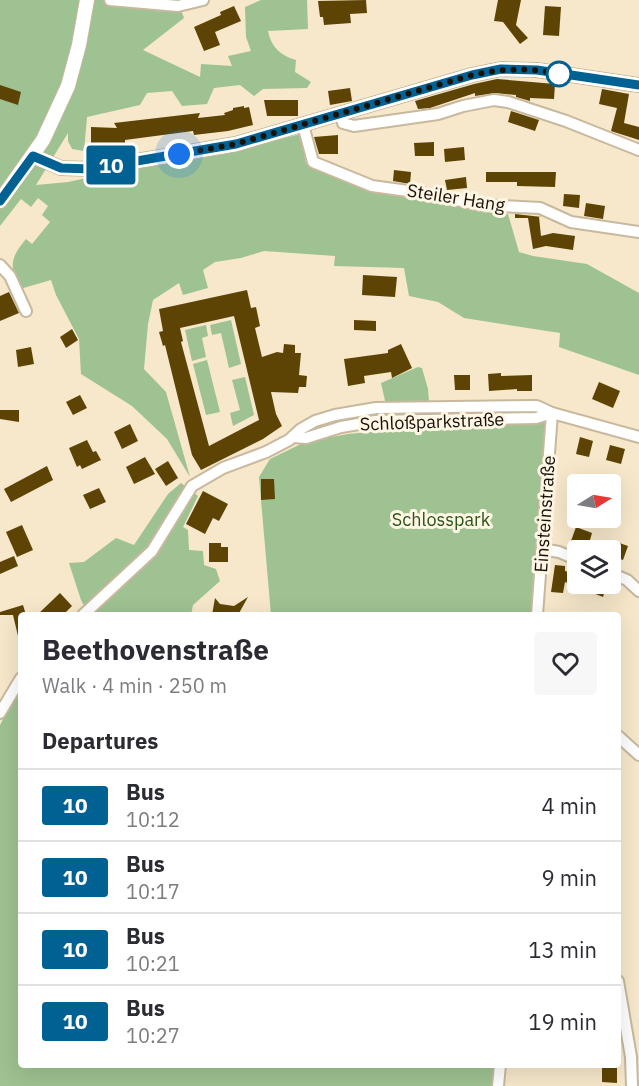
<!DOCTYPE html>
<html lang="en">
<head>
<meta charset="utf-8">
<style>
  :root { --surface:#fff; --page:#f7f7f7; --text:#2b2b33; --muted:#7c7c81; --line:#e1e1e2 }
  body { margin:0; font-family:"IBM Plex Sans",sans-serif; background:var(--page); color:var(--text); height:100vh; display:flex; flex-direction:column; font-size:22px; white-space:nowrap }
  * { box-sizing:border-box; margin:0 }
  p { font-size:20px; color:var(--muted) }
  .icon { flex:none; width:33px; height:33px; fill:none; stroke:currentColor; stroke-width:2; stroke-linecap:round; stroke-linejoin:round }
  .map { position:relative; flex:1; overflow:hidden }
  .side { position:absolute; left:18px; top:612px; width:603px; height:456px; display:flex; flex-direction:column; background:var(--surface); border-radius:6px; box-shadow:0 6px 24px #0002 }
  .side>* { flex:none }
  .badge { padding:0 12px; border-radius:4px; font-size:21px; line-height:39px }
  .needle { width:39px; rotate:79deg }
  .tools { position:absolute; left:567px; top:474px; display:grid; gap:12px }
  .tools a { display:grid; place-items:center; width:54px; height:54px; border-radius:6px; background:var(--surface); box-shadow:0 6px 24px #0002; font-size:30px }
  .you { position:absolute; width:30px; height:30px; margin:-15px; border:4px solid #fff; border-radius:50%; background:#1a73e8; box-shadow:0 0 0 9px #1a73e833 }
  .map>.badge { position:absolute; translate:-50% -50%; box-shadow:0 0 0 3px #fff }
  h2 { padding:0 24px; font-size:22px; line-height:54px }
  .round { display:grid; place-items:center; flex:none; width:63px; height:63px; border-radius:6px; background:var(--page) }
  .summary { display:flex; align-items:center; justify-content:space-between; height:102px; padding:0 24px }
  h1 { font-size:28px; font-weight:700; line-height:45px }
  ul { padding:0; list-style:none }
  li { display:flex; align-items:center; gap:18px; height:72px; padding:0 24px; border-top:2px solid var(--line) }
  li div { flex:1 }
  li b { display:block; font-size:22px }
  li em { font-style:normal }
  li .badge { min-width:66px; font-weight:700; text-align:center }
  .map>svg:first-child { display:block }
</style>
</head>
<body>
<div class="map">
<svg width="639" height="1086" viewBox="0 0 639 1086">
  <rect width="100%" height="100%" fill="#f7e8cb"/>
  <g fill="#9ec291">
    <path d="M0,0H177L184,18L143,50L200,77L201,64L232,66L228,56L251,51L246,37L245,7L261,0H307L308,29L268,31C271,47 281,56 296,60L295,72L311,82L307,88L263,89L254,96L240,85L214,88L207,104L182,106L172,91L147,93L140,105L87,117L84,151L72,149L68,141V133L36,185L68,182L123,170L221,153L301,134L306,164L370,186L480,212L508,214L519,252L533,256L587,264L639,293V375L559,347L560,333L464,318L438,302L409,296L404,268L334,266L335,256L264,251L241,258L215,262L203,270L208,288L183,295L179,283L153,300L148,324L144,369L166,392L190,477L167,439L132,406L81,374L79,339L56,295L51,280L20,289C9,267 10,258 26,239L32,244L50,222L42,215L48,206L38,198L31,207L21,199L0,226Z"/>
    <path d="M231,320L241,364L229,368L221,333L212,335L210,325Z"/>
    <path d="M206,325L208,336L202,338L206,357L192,361L185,330Z"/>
    <path d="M207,360L220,412L206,415L193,364Z"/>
    <path d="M418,367L422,368L428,389L429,402L386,405L381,383Z"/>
    <path d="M245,377L254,415L233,426L230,413L240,410L232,380Z"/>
    <path d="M547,421L531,615H271L259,477L270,459L303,443L316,440L348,434L464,423Z"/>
    <path d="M181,483L198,496L183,527L188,530L189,550L203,551L204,565L216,569L220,581L193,605L191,615H87L88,613L81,600L69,563L84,562L116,538L134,545L168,494Z"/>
    <path d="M21,692V1065H494L492,1086H0V725L10,706Z"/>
  </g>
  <g fill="#5e4404" fill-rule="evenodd">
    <path d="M366,0L367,13L350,14L351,23L324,25L323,17H320L318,1Z"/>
    <path d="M498,0H521L516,25L528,38L520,44L503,22L494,21Z"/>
    <path d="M234,6L241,21L215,32L220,45L204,51L194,27L221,15L220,12Z"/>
    <path d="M545,6L561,7L559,36L543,35Z"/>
    <path d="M497,79L555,84L554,99L530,98V101L516,97V95L495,93L475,96V93L430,108L418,109L415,101L474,84Z"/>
    <path d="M0,85L21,92L18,105L0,99Z"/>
    <path d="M350,88L352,101L330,105L328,91Z"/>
    <path d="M602,89L629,94L624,123L639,127V140L611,131L617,108L599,104Z"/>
    <path d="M264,100H298V116H267Z"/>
    <path d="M244,106V108L249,107L253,125L228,131L194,135L193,131L125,140V144H96L91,146V127L117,128L114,123L200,113L198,118L225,115L224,113L233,110V108Z"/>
    <path d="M511,111L539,120L535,131L508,122Z"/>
    <path d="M338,135V154H319L314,137Z"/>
    <path d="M434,142V156H415L414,143Z"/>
    <path d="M464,147L465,160L445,162L444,149Z"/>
    <path d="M394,170L411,172L410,184L393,181Z"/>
    <path d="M486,172H556L555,187L517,186V182H486Z"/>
    <path d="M466,177L467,188L447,190L445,180Z"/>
    <path d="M564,194L580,195L579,208L563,206Z"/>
    <path d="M586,203L605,206L603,219L584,216Z"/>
    <path d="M515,214L542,217H539L541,236L553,233L575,236L573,250L546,246L533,249L528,218H515Z"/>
    <path d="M363,275L397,277L395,297L362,295Z"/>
    <path d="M247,290L251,308L256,307L260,326L255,328L262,357L277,352L283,353L284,344L295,345V353H301L299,375L307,376L306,387H299L298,393L271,392L276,414L282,426L263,439L201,470L192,455L165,345L163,346L159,332L163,331L159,309ZM234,316L259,420L209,446L181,342L183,341L180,328Z"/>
    <path d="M9,292L19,313L0,321V296Z"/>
    <path d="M354,320L376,321V331L354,330Z"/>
    <path d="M72,329L78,340L66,348L60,337Z"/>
    <path d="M401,344L412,368L392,378L391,372L364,376L365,383L348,386L344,359L388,353V350Z"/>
    <path d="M31,347L34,364L18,367L16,350Z"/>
    <path d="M501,373V376L532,375V391H517V389L489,391L488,374Z"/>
    <path d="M454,375H470V390H455Z"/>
    <path d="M599,382L620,391L613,408L592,399Z"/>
    <path d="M80,395L87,408L73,415L66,402Z"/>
    <path d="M0,410H19V422L0,419Z"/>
    <path d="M130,424L138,441L122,449L114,432Z"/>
    <path d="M580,437L593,441L589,457L576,454Z"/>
    <path d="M87,440L93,452L96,451L101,460L82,469L80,465L77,467L69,448Z"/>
    <path d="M610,445L625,449L621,464L606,460Z"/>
    <path d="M145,457L155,474L134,484L126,467Z"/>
    <path d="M168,461L178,478L166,486L155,469Z"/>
    <path d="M47,466L53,480L11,502L4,489Z"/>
    <path d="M261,479H274L275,499L261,500Z"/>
    <path d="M99,488L106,502L90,509L83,495Z"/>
    <path d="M203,491L228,504L219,521L213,518L205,534L186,524Z"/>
    <path d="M22,525L33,550L17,557L6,532Z"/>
    <path d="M576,527L592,533L588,547L571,541Z"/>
    <path d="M611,540L628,546L623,560L610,555V550H608Z"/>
    <path d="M209,543H221V547H228V562H209Z"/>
    <path d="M14,556L18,566L0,574V562Z"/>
    <path d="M555,565L565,566V571L577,575L575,584H607L603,597L565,582L563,593L551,592Z"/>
    <path d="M60,593L72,606L63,615H37Z"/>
    <path d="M248,597L238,615H212L215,598L220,604L234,606Z"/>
    <path d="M23,605L26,615H21V635L18,636L13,615H0V612Z"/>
    <path d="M602,1068H617V1083L602,1082Z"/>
  </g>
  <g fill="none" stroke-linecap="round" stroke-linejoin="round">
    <defs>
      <g id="minor">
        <path d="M110,0L178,6L203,0"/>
        <path d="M341,115L343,123L354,126L438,114L463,106L494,100L508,102L566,121L639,150"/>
        <path d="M303,125L313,162L372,186L422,193L481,205L540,208L571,222L639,232"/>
        <path d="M0,265L10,276L26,311"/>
        <path d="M293,437L306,438L341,427L376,421L536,418L552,413"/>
        <path d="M542,549L559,552L578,560"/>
        <path d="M610,573L627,580L639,591"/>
        <path d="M83,615L152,551L192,486L223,468L266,452L289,440L301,429L315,421L335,415L376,408L537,406L552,413L639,437"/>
        <path d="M537,615L552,413"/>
        <path d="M0,713L21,678"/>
        <path d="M618,736L639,755"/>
        <path d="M618,981L631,1057L632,1086"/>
        <path d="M498,1086L500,1065"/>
      </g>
      <g id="major">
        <path d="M33,156L61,168L90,169L236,144L472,75L501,69L537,70L639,85"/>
        <path d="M0,201L43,140L68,86L79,45L87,0"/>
      </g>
    </defs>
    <use href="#minor" stroke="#c8b99e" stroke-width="14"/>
    <use href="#major" stroke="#c8b99e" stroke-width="16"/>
    <use href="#minor" stroke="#fff" stroke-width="10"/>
    <use href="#major" stroke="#fff" stroke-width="14"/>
  </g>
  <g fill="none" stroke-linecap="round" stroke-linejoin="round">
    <defs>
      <path id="line" d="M0,201L33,156L61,168L90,169L236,144L472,75L501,69L537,70L639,85"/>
    </defs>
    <use href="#line" stroke="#fff" stroke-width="14"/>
    <use href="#line" stroke="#006192" stroke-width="9"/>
    <path stroke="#171108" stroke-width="6" stroke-dasharray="0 10.8" d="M179,154L236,144L472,75C501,69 530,67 559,74"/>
  </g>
  <circle fill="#fff" stroke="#006192" stroke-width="3" cx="559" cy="74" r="12"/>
  <g text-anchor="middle" stroke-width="6" stroke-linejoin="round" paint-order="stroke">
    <g font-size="18" fill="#171108" stroke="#fff6e5">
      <text transform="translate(456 198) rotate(9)" y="6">Steiler Hang</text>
      <text transform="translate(432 422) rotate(-2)" y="6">Schloßparkstraße</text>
      <text transform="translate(545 514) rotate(-86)" y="6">Einsteinstraße</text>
    </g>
    <g font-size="18" fill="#295516" stroke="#fff6e5">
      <text x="441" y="526">Schlosspark</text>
    </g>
  </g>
</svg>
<div class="tools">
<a><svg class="needle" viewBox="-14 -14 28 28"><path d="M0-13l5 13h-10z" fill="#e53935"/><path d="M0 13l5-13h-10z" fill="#7c7c81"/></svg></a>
<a><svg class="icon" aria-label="layers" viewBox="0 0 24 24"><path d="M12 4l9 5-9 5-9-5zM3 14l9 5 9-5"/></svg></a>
</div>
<div class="you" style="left:179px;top:154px"></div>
<b class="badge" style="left:111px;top:165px;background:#006192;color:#fff">10</b>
<section class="side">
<div class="summary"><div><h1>Beethovenstraße</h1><p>Walk · 4 min · 250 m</p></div><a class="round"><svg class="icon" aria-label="heart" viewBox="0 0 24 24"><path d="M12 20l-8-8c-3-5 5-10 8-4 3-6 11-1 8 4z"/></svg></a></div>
<h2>Departures</h2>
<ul>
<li><span class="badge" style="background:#006192;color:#fff">10</span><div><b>Bus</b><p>10:12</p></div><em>4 min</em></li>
<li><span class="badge" style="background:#006192;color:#fff">10</span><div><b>Bus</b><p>10:17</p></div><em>9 min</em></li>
<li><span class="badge" style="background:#006192;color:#fff">10</span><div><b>Bus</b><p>10:21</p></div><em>13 min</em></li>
<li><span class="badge" style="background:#006192;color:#fff">10</span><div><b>Bus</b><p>10:27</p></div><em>19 min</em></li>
</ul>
</section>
</div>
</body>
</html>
